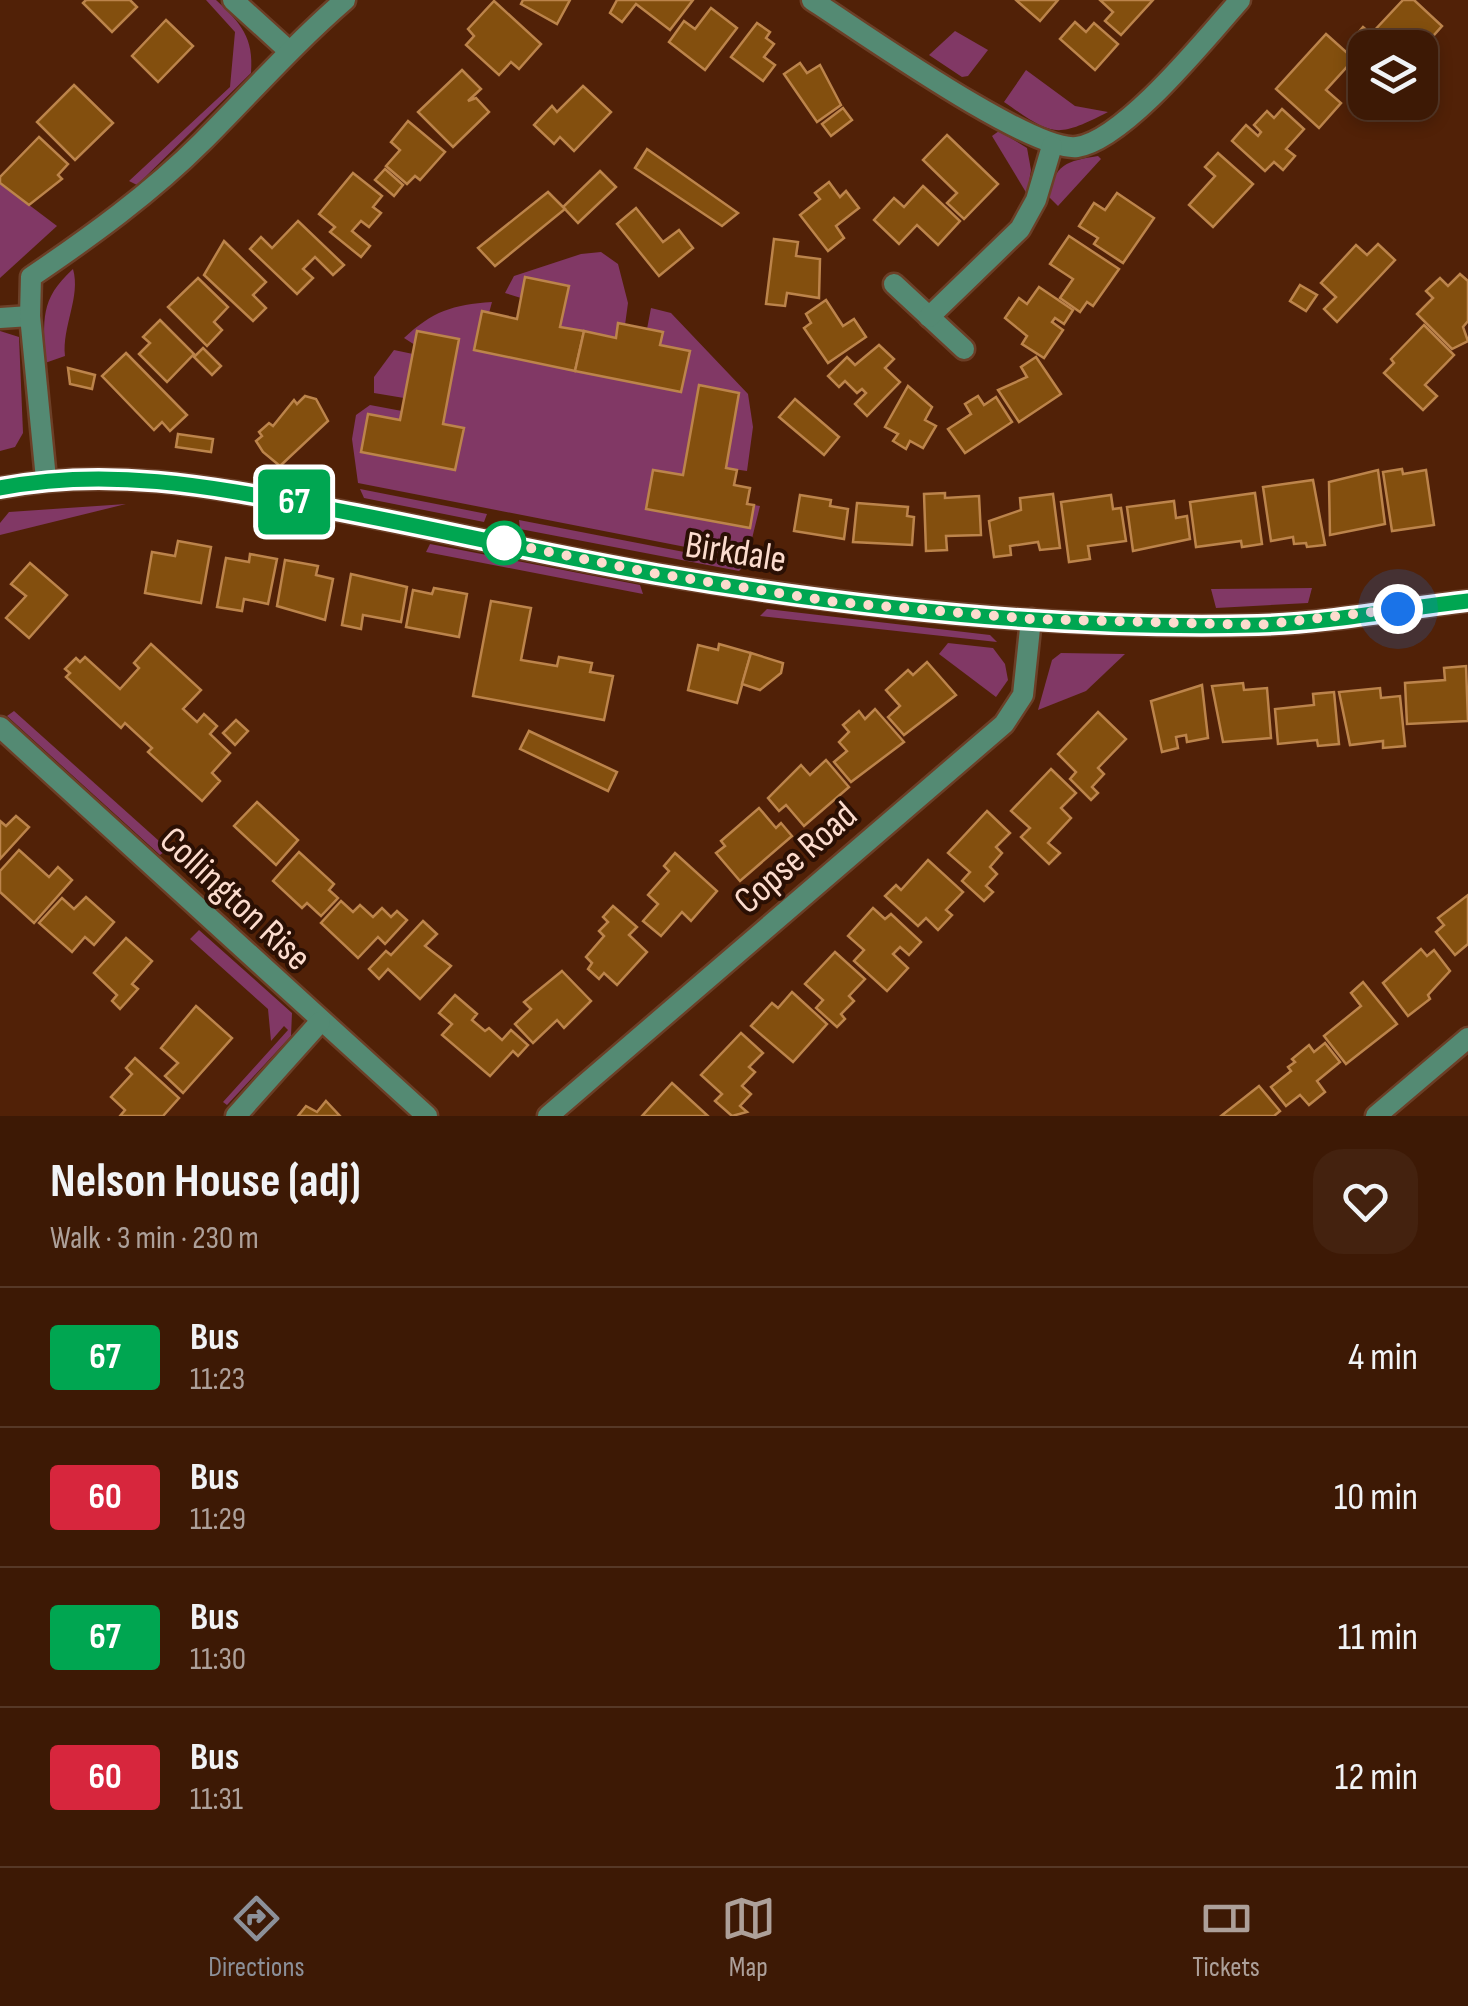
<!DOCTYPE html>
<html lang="en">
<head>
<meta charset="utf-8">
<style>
  :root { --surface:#3d1905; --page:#44220f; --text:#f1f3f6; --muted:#ada09a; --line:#563827; --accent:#8c9099 }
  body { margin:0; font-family:"Sofia Sans Condensed",sans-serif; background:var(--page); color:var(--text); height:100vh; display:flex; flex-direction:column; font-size:38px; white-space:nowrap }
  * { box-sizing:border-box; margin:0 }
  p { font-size:32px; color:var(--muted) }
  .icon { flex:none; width:55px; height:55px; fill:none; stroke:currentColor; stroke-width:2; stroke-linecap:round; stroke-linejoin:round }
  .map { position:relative; height:1116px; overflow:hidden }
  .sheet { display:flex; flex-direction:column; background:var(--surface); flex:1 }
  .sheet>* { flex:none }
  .badge { padding:0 20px; border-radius:8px; font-size:35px; line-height:65px }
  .buttons { position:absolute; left:1348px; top:30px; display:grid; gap:20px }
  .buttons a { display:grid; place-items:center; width:90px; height:90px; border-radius:20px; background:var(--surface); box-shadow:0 5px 15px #0003,0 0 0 2px var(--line); font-size:50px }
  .you { position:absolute; width:50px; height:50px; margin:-25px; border:8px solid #fff; border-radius:50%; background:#1a73e8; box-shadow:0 0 0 15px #1a73e833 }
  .map>.badge { position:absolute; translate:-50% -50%; box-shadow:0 0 0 5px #fff }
  .round { display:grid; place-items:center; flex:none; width:105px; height:105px; border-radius:30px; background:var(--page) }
  .headline { display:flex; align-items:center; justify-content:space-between; height:170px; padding:0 50px }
  h1 { font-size:48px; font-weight:700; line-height:75px }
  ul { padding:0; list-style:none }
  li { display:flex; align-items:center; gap:30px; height:140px; padding:0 50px; border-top:2px solid var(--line) }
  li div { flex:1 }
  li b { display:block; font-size:38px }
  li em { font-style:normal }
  li .badge { min-width:110px; font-weight:700; text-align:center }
  .dock { display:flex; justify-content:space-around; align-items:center; height:140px; border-top:2px solid var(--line); background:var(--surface); font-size:28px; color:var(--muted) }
  .dock a { display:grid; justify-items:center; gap:5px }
  .dock .active { color:var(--accent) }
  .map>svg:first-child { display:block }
</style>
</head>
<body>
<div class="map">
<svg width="1468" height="1116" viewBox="0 0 1468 1116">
  <rect width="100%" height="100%" fill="#512107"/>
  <g fill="#813865">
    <path d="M206,0H216C241,23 254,38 251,73L137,185L129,181L230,87L235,32Z"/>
    <path d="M955,31L988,50L968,76L962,77L929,55Z"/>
    <path d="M1026,70L1075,106L1108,112C1055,139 1053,136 1004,102Z"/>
    <path d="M999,131L1027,148L1031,170L1027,194L992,136Z"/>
    <path d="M1098,156L1101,159L1058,206L1049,197C1054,164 1067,161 1098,156Z"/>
    <path d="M0,183L57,226L0,278Z"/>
    <path d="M601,252L618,264L628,303L625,325L618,324L616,338L560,327L568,285L526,277L521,298L505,293L514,276L581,254Z"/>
    <path d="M73,269C81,297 62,326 65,356L45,363C44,319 39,300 73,269Z"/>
    <path d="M492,302L489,313L482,312L474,350L681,392L690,351L660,345L662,332L647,329L651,308L671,313L748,394L753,427L747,471L726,468L739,393L699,386L683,475L653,470L646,509L749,528L754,505L760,506L747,559L358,483L352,439L356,415L370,405L402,411L400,420L361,452L455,470L463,429L443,424L459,340L418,331L415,345L404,338C433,311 452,305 492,302Z"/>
    <path d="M0,331L19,337L23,433L15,447L0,451Z"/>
    <path d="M394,350L413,354L404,398L374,393V377Z"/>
    <path d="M360,489L487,514L484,522L364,498Z"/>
    <path d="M126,504L0,535V523L9,512Z"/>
    <path d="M519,520L746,564L739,571L520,529Z"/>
    <path d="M430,544L640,585L643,594L426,552Z"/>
    <path d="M1312,588L1308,603L1216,608L1211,589Z"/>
    <path d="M767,609L990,635L997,642L760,616Z"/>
    <path d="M948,643L993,648L1005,664L1008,680L996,697L939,654Z"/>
    <path d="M1061,653L1125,654L1086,691L1038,710L1052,660Z"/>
    <path d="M14,711L168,849L160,855L7,716Z"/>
    <path d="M199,930L292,1013L291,1036L227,1105L223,1102L288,1030L284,1026L271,1041L268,1009L190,939Z"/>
  </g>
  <g fill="#834f0e" stroke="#bc844b" stroke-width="2.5">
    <path d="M86,0H130L137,7L112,32L83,3Z"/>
    <path d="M523,0H570L557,24L521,4Z"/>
    <path d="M617,0H693L670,30L636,4L622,22L610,13Z"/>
    <path d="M1016,0H1058L1040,21Z"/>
    <path d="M1100,0H1153L1121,35L1105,21L1113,12Z"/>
    <path d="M1403,0H1414L1442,26L1426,44L1421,40L1415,48H1365V55L1350,42L1363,27L1371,34Z"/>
    <path d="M494,1L541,44L519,69L511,62L499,75L466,45L474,36L468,29Z"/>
    <path d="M711,8L737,28L705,70L669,42L684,21L695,29Z"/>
    <path d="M166,20L193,46L158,82L132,56Z"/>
    <path d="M1075,22L1086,32L1094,23L1118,44L1095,70L1060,39Z"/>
    <path d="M757,23L770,32L766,38L774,44L764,57L775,65L763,81L731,57Z"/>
    <path d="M1326,34L1354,59L1326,90L1341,103L1319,128L1276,89Z"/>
    <path d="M800,63L807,73L820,65L841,105L817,122L784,74Z"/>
    <path d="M462,70L481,89L468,101L476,98L489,112L453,147L418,112Z"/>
    <path d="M74,85L113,123L75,160L37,122Z"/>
    <path d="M583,86L611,112L574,151L560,137L554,144L534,125L552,106L557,112Z"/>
    <path d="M843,108L852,120L831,136L822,124Z"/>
    <path d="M1282,109L1304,129L1286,149L1295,156L1283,170L1274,162L1265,171L1232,141L1246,125L1258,136L1261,132L1254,125L1267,111L1274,118Z"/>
    <path d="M408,121L445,152L420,180L415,176L407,184L386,166L400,150L391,142Z"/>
    <path d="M947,135L998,184L964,219L947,203L957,193L923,160Z"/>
    <path d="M39,137L68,164L58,175L62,179L29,205L0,183V177Z"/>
    <path d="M647,149L738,213L722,226L635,168Z"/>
    <path d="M1218,153L1253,184L1213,227L1189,205L1215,176L1205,167Z"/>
    <path d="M385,169L403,185L394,196L375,180Z"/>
    <path d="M600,171L616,187L578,223L563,207Z"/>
    <path d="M353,173L382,196L373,207L381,213L369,227L361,221L352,231L370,246L361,257L330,232L335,227L319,214Z"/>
    <path d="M829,182L840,197L846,191L859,208L836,226L844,238L828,251L800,215L820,199L815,193Z"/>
    <path d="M923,186L960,221L938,245L917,225L899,244L874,220L894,198L904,207Z"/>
    <path d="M548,192L565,209L495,266L478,248Z"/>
    <path d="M1117,193L1154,218L1123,263L1094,244L1098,238L1079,226L1094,203L1105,210Z"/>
    <path d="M636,208L663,242L679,230L693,248L659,276L617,224Z"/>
    <path d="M298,221L344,265L333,275L315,257L303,269L313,278L297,294L250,249L261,237L272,248Z"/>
    <path d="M1069,236L1119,269L1093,306L1087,302L1080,312L1060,298L1073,279L1050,264Z"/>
    <path d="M774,239L798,242L796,256L820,259L819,298L787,293L785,306L766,304Z"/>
    <path d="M224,241L266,282L253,295L266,308L253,321L204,275Z"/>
    <path d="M1378,244L1395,260L1337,322L1324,309L1336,297L1321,283L1356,245L1367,255Z"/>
    <path d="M1460,274L1468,281V321L1463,327L1468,341L1452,349L1417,314L1433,298L1426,291L1440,278L1448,286Z"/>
    <path d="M525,277L569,286L560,327L584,331L575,371L474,350L482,311L517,319Z"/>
    <path d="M198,278L228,307L214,322L222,330L207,346L168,307Z"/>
    <path d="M1300,285L1317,295L1306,311L1290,301Z"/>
    <path d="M1039,287L1073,310L1064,324L1055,318L1052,322L1063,330L1044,358L1022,344L1027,336L1005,318L1019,298L1027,304Z"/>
    <path d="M826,300L843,326L854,319L866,337L828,363L804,328L811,323L806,314Z"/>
    <path d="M160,320L194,354L167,382L139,354L150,343L143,337Z"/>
    <path d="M618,323L663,332L660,345L690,351L681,392L575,371L584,331L616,338Z"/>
    <path d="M1424,325L1454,355L1425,385L1437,396L1423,410L1384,373L1394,363L1391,359Z"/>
    <path d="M417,331L459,339L443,424L464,428L455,470L361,452L368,414L400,420Z"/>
    <path d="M879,345L894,359L885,368L900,382L867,416L855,404L866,393L862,389L857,393L845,381L839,387L828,376L847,357L855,365Z"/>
    <path d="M203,348L221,366L212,375L194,357Z"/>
    <path d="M126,353L187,415L170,431L162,422L154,430L102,376Z"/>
    <path d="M1036,357L1061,394L1019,422L998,390L1027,377L1021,367Z"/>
    <path d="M68,368L95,375L92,389L70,384Z"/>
    <path d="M699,385L739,393L726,468L737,470L734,485L750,488L747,504L754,505L750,528L646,509L653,470L683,475Z"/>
    <path d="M908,386L932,407L925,420L936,426L923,448L910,441L906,449L893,441L898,434L885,427Z"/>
    <path d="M305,396L316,399L328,421L280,466L263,452L256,441L262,436L259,432L269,423L273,426L294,400L297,404Z"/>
    <path d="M978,396L984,405L996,397L1012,422L965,453L948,429L971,414L965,404Z"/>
    <path d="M795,399L839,437L824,455L779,417Z"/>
    <path d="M178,434L213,439L211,452L176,447Z"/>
    <path d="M1402,469L1403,474L1426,470L1434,525L1392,531L1383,472Z"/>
    <path d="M1378,470L1385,524L1330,535L1329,482Z"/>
    <path d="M1313,480L1325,545L1307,547L1306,543L1294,544L1293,537L1271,541L1263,487Z"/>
    <path d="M945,493V498L979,496L981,535L946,536L947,550L926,551L924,494Z"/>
    <path d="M1255,493L1262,544L1242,547L1241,541L1196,547L1190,502Z"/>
    <path d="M1053,494L1060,548L1040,550L1038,542L1010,546L1011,555L994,557L989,521L1021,510L1020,498Z"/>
    <path d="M800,495L831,500L830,506L848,509L844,539L794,531Z"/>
    <path d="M1111,495L1113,509L1121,508L1126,541L1088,546L1090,559L1069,562L1061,502Z"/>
    <path d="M1174,501L1176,518L1187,516L1190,539L1133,551L1127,507Z"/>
    <path d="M857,503L908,507L907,516L914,517L912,545L853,542Z"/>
    <path d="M178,541L211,547L201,603L145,593L152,552L175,556Z"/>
    <path d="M250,554L277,559L268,604L244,599L242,611L217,607L226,558L249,562Z"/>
    <path d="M285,560L318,566L316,575L333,579L325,620L277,606Z"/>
    <path d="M30,563L67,595L29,638L6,618L26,596L11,584Z"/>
    <path d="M351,574L407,587L401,622L363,615L361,629L342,625Z"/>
    <path d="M434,588L467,594L459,637L406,627L413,590L432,594Z"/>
    <path d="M491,601L531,608L521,660L557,666L559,657L592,663L590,672L613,676L604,720L473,696Z"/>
    <path d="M151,644L201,690L183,709L197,722L204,714L217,726L210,734L230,753L212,773L220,781L202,801L148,752L152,748L125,723L121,728L66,677L70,673L65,669L76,658L80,662L85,657L120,689L139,668L134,663Z"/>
    <path d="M719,644L751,653L737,703L688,690L698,645L718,650Z"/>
    <path d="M751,653L783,663L781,673L760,690L742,684Z"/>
    <path d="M927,662L956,695L904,735L888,717L900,706L886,690L908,670L913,675Z"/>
    <path d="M1466,666L1468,721L1407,724L1405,683L1445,680L1444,668Z"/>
    <path d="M1243,683L1244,690L1267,688L1271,738L1223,742L1212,686Z"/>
    <path d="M1202,685L1208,738L1187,742L1186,735L1176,737L1178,748L1162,752L1151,701Z"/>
    <path d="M1380,688L1381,698L1400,696L1405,746L1383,748V741L1350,745L1339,692Z"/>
    <path d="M1334,692L1339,744L1318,746L1317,740L1278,744L1275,709L1314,705L1313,694Z"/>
    <path d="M875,709L904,742L851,782L834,762L847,751L839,742L849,732L843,725L859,711L865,719Z"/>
    <path d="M1098,712L1126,739L1098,768L1104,774L1092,787L1098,793L1091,800L1070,779L1076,772L1058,754Z"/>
    <path d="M236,720L248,731L235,745L223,733Z"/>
    <path d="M529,731L617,772L608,791L520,749Z"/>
    <path d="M826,760L849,787L804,826L786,805L779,811L768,798L801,765L810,775Z"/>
    <path d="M1051,769L1076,793L1061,808L1071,818L1048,843L1060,853L1049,864L1021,837L1030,828L1011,811Z"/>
    <path d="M257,802L298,840L276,865L234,826Z"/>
    <path d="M759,808L776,828L781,823L792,836L740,881L716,853L725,846L721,841Z"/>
    <path d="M987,811L1010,833L996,847L1002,853L990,867L997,874L986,886L993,892L984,901L962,881L970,872L948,853Z"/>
    <path d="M16,816L29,827L0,859V821L6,826Z"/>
    <path d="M19,850L49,877L58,867L72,880L34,923L0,892V871Z"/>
    <path d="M299,852L334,884L329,890L338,898L321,916L307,903L302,908L273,881Z"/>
    <path d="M675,853L717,891L691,921L682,912L661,936L643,921L658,904L648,895L669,871L664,866Z"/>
    <path d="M928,860L963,892L946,910L952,915L938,930L926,918L918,926L885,896L896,885L901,890Z"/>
    <path d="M1468,895V944L1455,955L1436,932L1444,925L1438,918Z"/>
    <path d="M86,897L114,922L94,945L85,937L72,952L39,923L62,898L74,909Z"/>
    <path d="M341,901L353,912L360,905L373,917L382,908L391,917L397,911L407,920L385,944L378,937L358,958L321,923Z"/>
    <path d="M613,906L637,927L629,935L647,952L617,985L604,973L599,979L588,969L592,963L586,957L604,936L599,931L608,922L603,917Z"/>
    <path d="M873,908L885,919L891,914L921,942L909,955L900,947L893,954L908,968L887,991L854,961L864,950L848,936Z"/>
    <path d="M423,921L437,934L425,946L451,966L420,999L388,969L379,979L369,969L386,951L391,955Z"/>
    <path d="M126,938L152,961L132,984L138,989L120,1009L112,1001L117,995L94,973Z"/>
    <path d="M1421,949L1427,956L1434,950L1450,971L1428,995L1430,999L1408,1016L1383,983Z"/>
    <path d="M835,952L865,979L849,996L854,1001L841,1014L845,1019L837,1027L816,1008L823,1000L805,984Z"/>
    <path d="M562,971L591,1001L564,1028L557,1020L533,1043L515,1024L531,1009L524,1002Z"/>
    <path d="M1363,982L1397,1024L1346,1064L1324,1036L1361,1006L1351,993Z"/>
    <path d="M792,992L827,1024L793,1062L751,1026L772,1003L778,1008Z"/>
    <path d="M455,995L477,1014L472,1020L485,1031L489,1028L502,1040L511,1030L528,1045L518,1056L513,1051L490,1076L442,1035L452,1024L439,1013Z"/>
    <path d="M196,1006L232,1038L183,1093L165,1076L178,1063L161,1048Z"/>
    <path d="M741,1033L763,1053L749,1067L755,1072L742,1086L751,1094L740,1106L747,1112L732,1116L715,1101L722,1094L701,1075Z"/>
    <path d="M1325,1043L1340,1062L1317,1081L1325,1092L1309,1105L1300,1095L1286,1106L1271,1087L1291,1071L1288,1067L1295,1062L1292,1059L1309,1045L1314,1052Z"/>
    <path d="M135,1058L179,1098L163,1116H120L125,1110L111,1097L132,1074L126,1068Z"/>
    <path d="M672,1083L708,1116H642Z"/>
    <path d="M1259,1086L1280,1111L1274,1116H1221Z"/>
    <path d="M326,1101L340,1116H298L306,1106L317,1112Z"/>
  </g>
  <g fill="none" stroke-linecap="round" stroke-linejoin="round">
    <defs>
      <g id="minor">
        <path d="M233,0L288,50"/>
        <path d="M812,0C859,30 1032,153 1077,147C1125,140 1207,37 1240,0"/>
        <path d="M894,284L964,349"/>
        <path d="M929,317L1020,229L1036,200L1052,146"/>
        <path d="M0,318L30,316"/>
        <path d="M46,479L30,316L31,277C90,237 151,193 202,142C250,94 293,45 345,0"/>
        <path d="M0,727L427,1116"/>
        <path d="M236,1116L320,1022"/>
        <path d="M548,1116L1004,724L1023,695L1031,619"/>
        <path d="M1376,1116L1468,1038"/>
      </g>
      <path id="tertiary" d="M0,488C107,467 209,486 314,506C428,527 541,554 656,574C853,607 1057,630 1258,625C1327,623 1399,609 1468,601"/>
    </defs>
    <use href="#minor" stroke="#6c3f27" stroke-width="25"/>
    <use href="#tertiary" stroke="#6c3f27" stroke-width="25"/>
    <use href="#minor" stroke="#548a73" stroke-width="20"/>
    <use href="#tertiary" stroke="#548a73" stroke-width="20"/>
  </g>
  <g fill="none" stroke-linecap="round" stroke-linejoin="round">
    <defs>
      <path id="line" d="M0,488C107,467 208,486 314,506C428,527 541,554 656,574C853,608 1057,630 1258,625C1327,623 1399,609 1468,601"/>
    </defs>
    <use href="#line" stroke="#fff" stroke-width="22"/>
    <use href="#line" stroke="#00a651" stroke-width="15"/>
    <path stroke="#fcdcce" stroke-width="10" stroke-dasharray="0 18" d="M504,543L500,542L652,573L835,602L1031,619L1260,625L1398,609"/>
  </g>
  <circle fill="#fff" stroke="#00a651" stroke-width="5" cx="504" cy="543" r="20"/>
  <g text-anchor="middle" stroke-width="8" stroke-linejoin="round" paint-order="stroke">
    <g font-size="38" fill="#fcdcce" stroke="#2b1004">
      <text transform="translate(736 551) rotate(9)" y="13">Birkdale</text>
      <text transform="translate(795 857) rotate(-41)" y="13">Copse Road</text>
      <text transform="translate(236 898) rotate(43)" y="13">Collington Rise</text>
    </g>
  </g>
</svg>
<div class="buttons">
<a><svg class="icon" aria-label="layers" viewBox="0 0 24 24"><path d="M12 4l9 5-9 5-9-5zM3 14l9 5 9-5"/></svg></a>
</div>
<div class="you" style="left:1398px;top:609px"></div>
<b class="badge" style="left:294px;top:502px;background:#00a651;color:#fff">67</b>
</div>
<section class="sheet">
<div class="headline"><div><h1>Nelson House (adj)</h1><p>Walk · 3 min · 230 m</p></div><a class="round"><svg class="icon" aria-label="heart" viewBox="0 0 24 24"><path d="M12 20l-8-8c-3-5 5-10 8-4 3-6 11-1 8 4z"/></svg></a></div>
<ul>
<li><span class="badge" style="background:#00a651;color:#fff">67</span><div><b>Bus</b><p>11:23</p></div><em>4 min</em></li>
<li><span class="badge" style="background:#d7263d;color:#fff">60</span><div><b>Bus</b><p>11:29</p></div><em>10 min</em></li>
<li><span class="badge" style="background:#00a651;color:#fff">67</span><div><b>Bus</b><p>11:30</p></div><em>11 min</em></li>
<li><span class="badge" style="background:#d7263d;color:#fff">60</span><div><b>Bus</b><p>11:31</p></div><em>12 min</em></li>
</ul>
</section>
<nav class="dock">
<a class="active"><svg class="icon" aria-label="directions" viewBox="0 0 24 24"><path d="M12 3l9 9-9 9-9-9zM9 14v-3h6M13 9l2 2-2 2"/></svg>Directions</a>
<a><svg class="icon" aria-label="map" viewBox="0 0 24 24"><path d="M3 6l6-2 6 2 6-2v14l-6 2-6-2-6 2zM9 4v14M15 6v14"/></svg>Map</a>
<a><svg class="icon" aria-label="tickets" viewBox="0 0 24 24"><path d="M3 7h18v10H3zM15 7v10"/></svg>Tickets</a>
</nav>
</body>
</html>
